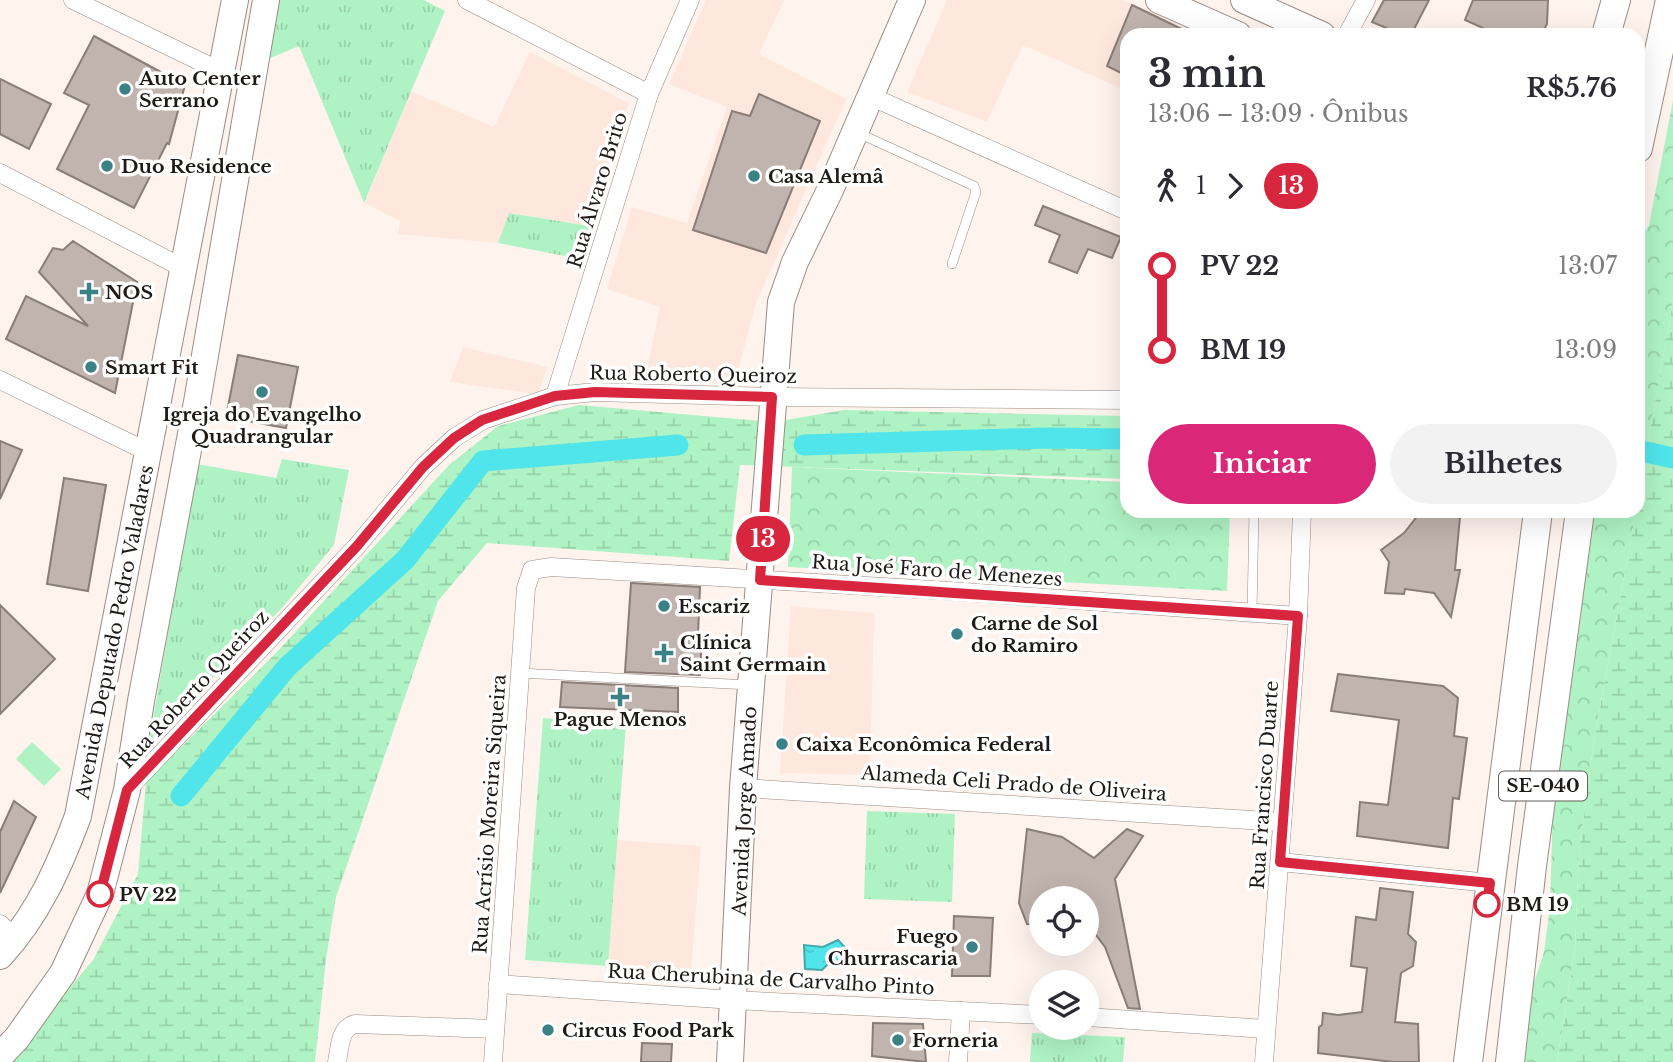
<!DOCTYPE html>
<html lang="pt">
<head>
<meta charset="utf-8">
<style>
  :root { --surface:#fff; --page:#f2f2f3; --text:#2b2b33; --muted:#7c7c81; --accent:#db2777 }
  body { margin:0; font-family:"Libre Baskerville",serif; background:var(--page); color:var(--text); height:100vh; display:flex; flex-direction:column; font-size:26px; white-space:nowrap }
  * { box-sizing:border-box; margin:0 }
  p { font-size:23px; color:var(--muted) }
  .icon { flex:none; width:38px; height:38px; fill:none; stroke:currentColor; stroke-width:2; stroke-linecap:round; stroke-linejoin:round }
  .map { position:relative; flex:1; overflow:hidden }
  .details { position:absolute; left:1120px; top:28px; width:525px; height:490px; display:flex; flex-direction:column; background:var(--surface); border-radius:21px; box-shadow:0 7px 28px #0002 }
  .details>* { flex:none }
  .badge { padding:0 14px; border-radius:23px; font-size:24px; line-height:46px }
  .fabs { position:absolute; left:1029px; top:886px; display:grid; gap:14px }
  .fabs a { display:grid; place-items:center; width:70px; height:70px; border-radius:50%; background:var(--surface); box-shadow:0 7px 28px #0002; font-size:35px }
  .map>.badge { position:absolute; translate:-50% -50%; box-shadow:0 0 0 4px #fff }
  .legs { display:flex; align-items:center; gap:10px; height:77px; padding:0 28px; font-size:23px }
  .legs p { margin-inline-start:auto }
  .headline { display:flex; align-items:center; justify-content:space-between; height:119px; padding:0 28px }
  h1 { font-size:38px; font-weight:700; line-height:52px }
  .button { display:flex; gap:14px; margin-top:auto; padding:14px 28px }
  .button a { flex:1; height:80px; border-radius:42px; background:var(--accent); color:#fff; font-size:28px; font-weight:700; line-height:80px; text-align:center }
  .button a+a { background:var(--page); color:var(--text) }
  ul { padding:0 28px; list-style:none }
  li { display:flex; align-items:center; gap:24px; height:84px; font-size:26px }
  li i { display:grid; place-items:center; width:10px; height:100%; margin:0 9px; background:currentColor }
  li i::after { content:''; width:18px; height:18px; margin:-9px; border:5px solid; border-radius:50%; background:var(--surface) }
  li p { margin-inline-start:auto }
  li:first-child i { background:linear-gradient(#0000 50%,currentColor 0) }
  li:last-child i { background:linear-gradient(currentColor 50%,#0000 0) }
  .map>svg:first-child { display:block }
</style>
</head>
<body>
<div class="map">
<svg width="1673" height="1062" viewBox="0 0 1673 1062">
  <defs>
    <pattern id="grass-tufts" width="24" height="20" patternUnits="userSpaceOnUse" patternTransform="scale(1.75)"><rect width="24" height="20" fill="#aff3c4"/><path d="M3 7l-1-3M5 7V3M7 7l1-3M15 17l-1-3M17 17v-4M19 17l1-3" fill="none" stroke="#96d0a8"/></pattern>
    <pattern id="wetland-marsh" width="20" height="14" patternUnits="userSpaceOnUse" patternTransform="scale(1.75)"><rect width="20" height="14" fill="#aff3c4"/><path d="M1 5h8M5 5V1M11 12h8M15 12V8" fill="none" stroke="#96d0a8"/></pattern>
    <pattern id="park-crowns" width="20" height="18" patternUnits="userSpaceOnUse" patternTransform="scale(1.75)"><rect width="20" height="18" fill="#aff3c4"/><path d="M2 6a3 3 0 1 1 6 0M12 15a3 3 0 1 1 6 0" fill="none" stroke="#96d0a8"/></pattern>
    <pattern id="water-ripples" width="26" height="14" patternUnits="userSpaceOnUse" patternTransform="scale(1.75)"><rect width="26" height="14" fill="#50e5eb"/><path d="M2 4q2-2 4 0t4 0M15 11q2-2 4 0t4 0" fill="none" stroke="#45c4c9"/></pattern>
  </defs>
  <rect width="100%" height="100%" fill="#fff3ee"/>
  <g fill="#fee8de">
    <path d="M706,0H784L759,54L846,99L755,306L735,383L645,380L660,307L607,289L632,207L687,223L727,107L669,84Z"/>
    <path d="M947,0H1124L1205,35H1127V91L1023,45L987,122L907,92Z"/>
    <path d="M530,52L629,103L589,226L510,213L498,243L398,234L400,221L365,203L411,91L494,127Z"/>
    <path d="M463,347L547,367L538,394L450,382Z"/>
    <path d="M791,606L874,613L870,775L780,773Z"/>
    <path d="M617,840L701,846L691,972L608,966Z"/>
  </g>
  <g fill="url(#grass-tufts)">
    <path d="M279,0H424L445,11L364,203L299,46L268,59Z"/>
    <path d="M509,213L589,226L580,259L498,243Z"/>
    <path d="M282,459L349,470L334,545L282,608L149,742L197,464L276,478Z"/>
    <path d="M543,718L626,724L608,966L525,960Z"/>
    <path d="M867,811L955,814L952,902L864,899Z"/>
    <path d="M1032,1033L1125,1037L1123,1062H1030Z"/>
  </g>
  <g fill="url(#wetland-marsh)">
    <path d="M1673,301V1062H1557L1575,948L1579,851L1594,740L1636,511H1638V498Z"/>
    <path d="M579,405L774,422L844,410L1127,416V479L740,465L729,561L487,543L438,601L336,897L326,959L315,1062H7L93,960L138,874L146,782L276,653L449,465L498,426Z"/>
  </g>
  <g fill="url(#park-crowns)">
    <path d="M1673,100V301L1638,498V243L1649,225Z"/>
    <path d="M792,467L1127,482V511H1230L1227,591L788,567Z"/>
    <path d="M1594,511H1636L1594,740L1579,851L1575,948L1557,1062H1525L1527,1004L1544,952L1550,906L1553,802Z"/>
  </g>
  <path fill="#aff3c4" d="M32,742L61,769L44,786L16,759Z"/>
  <path fill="url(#water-ripples)" stroke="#41a8ac" stroke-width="2" d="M838,940L853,956L843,963H829L822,970L805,969L804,945L823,947Z"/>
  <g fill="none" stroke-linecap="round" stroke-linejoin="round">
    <g stroke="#50e5eb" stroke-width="21">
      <path d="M804,445L1047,438L1127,439"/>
      <path d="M1646,452L1673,458"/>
      <path d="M181,796L287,667L405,560L483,461L678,445"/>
    </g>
  </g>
  <g fill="#c1b3ad" stroke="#8a7d77" stroke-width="2">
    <path d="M1384,0H1429L1411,35H1403L1372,22Z"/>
    <path d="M1473,0H1548L1547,24L1541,35H1480L1483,28L1465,20Z"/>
    <path d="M1132,5L1194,35H1127V76L1107,66Z"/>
    <path d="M94,36L185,85L169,144L167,143L134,208L57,169L89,105L64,93Z"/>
    <path d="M0,79L51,104L29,149L0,134Z"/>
    <path d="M759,94L820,121L766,253L693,230L732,111L750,116Z"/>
    <path d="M1043,206L1121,237L1112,258L1088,249L1077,273L1049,262L1060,235L1035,225Z"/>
    <path d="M73,241L137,282L115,393L6,339L26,296L88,326L39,272L53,248L63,250Z"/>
    <path d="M238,355L298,367L286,428L226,417Z"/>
    <path d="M0,441L22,450L0,499Z"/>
    <path d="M64,478L106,485L88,591L47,584Z"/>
    <path d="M1419,514L1460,517L1455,570H1460L1451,617L1434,593L1405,589L1404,594L1385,593L1389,562L1381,550L1404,533Z"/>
    <path d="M631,583L700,587L698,635L702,636L700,675L625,672Z"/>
    <path d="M0,605L55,659L0,714Z"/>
    <path d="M1338,674L1443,686L1458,698L1454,736L1467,738L1459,799L1453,798L1448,848L1357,836L1360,802L1388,805L1399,720L1331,711Z"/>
    <path d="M562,682L678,688V712L560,707Z"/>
    <path d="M14,801L36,817L0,893V832Z"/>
    <path d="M1027,829L1062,837L1094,858L1127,829L1143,836L1115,879L1140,1009L1128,1008L1105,947L1092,930L1087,929V898H1041V925L1027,924L1019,903Z"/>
    <path d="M1380,888L1413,892L1408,934L1416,942L1413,966L1401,973L1395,1022L1418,1024L1419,1062H1393L1318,1053L1319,1027L1322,1025L1323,1013L1338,1015L1362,1012L1367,968L1351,966L1356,917L1376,920Z"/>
    <path d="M954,916L993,918L990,976H952Z"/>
    <path d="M873,1023L923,1024L926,1062L872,1056Z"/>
    <path d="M642,1043L672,1044L671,1062H641Z"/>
  </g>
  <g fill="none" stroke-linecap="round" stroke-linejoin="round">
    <defs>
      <g id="lane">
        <path d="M856,132L974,186L976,192L952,264"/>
        <path d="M1252,613L1254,511"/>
        <path d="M520,673L749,685"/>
      </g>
      <g id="street">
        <path d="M73,0L222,72"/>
        <path d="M467,0L649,94"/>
        <path d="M1347,35L1366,0"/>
        <path d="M870,96L1127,211"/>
        <path d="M0,173L183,268"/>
        <path d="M0,380L148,452"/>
        <path d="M555,396L649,94L690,0"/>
        <path d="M743,788L1282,822"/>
        <path d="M128,789L357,546L423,467L454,438L483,420L555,396L595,392L772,397L1127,400"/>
        <path d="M1280,862L1490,883"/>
        <path d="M0,924L16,939"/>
        <path d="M498,984L733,1000L1041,1015"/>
        <path d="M1087,1017L1266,1029"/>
        <path d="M337,1062C340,1048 339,1028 355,1024L495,1029"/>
        <path d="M493,1062L526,588L532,570L551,567L951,591L1298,616"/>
        <path d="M958,1062L961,1011"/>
        <path d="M1264,1062L1298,616L1302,511"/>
      </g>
      <g id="secondary">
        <path d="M1159,0L1238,35"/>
        <path d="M1244,0L1322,35"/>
        <path d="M0,956C38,915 59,867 78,816L235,0"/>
        <path d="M0,1056L17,1038L63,973L100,894L127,790L141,701L197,402L266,0"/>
        <path d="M730,1062L743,788L781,302L795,262L830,190L912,0"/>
      </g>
      <g id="primary">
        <path d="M1606,35L1616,0"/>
        <path d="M1638,148L1670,0"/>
        <path d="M1468,1062L1538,511"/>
        <path d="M1510,1062L1532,866L1580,511"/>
      </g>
    </defs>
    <use href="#lane" stroke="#998c86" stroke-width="10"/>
    <use href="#street" stroke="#998c86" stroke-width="19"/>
    <use href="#secondary" stroke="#998c86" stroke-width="28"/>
    <use href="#primary" stroke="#998c86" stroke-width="30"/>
    <use href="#lane" stroke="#fff" stroke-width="9"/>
    <use href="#street" stroke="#fff" stroke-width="18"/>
    <use href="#secondary" stroke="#fff" stroke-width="26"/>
    <use href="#primary" stroke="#fff" stroke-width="28"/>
  </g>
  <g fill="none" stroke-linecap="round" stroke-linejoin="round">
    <defs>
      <path id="line-1" d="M100,894L127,790L357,546L423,467L454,438L482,420L555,396L595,392L772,397L760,580L1298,616L1280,862L1490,883L1487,904"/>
    </defs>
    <use href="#line-1" stroke="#fff" stroke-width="16"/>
    <use href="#line-1" stroke="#d7263d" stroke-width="10"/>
  </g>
  <g fill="#3a8288" stroke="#fff" stroke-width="2.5">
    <circle cx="125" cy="89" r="7"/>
    <circle cx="107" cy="166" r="7"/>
    <circle cx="754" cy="176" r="7"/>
    <path d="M85.5 281.5h7v7h7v7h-7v7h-7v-7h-7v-7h7z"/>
    <circle cx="91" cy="367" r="7"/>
    <circle cx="262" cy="392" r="7"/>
    <circle cx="664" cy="606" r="7"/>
    <circle cx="957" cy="634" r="7"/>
    <path d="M660.5 642.5h7v7h7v7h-7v7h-7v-7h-7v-7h7z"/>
    <path d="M616.5 686.5h7v7h7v7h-7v7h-7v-7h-7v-7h7z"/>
    <circle cx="782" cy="744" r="7"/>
    <circle cx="972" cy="947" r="7"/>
    <circle cx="548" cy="1030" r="7"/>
    <circle cx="898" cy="1040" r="7"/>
  </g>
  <g fill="#fff" stroke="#d7263d" stroke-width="3.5">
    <circle cx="100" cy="894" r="12"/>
    <circle cx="1487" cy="904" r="12"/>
  </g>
  <g text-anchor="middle" stroke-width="7" stroke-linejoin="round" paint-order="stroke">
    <rect fill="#fff" stroke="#625f5d" stroke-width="2" x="1499" y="771.5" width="88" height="29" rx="5"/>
    <g font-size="18" font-weight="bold" fill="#1f1a18">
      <text x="1543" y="792">SE-040</text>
    </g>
    <g font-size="19" font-weight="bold" fill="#1f1a18" stroke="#fff" text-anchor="start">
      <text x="139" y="85">Auto Center<tspan x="139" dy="22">Serrano</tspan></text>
      <text x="121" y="173">Duo Residence</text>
      <text x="768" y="183">Casa Alemâ</text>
      <text x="105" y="299">NOS</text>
      <text x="105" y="374">Smart Fit</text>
      <text x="262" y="421" text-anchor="middle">Igreja do Evangelho<tspan x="262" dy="22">Quadrangular</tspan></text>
      <text x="678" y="613">Escariz</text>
      <text x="971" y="630">Carne de Sol<tspan x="971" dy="22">do Ramiro</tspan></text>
      <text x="680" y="649">Clínica<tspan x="680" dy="22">Saint Germain</tspan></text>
      <text x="620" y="726" text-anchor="middle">Pague Menos</text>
      <text x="796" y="751">Caixa Econômica Federal</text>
      <text x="958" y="943" text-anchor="end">Fuego<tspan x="958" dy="22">Churrascaria</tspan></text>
      <text x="562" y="1037">Circus Food Park</text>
      <text x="912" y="1047">Forneria</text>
    </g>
    <g font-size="19" fill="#1f1a18" stroke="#fff">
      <text transform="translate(597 190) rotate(-73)" y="7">Rua Álvaro Brito</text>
      <text transform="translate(693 374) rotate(1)" y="7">Rua Roberto Queiroz</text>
      <text transform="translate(937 570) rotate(4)" y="7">Rua José Faro de Menezes</text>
      <text transform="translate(114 632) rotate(-79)" y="7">Avenida Deputado Pedro Valadares</text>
      <text transform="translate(194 689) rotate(-47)" y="7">Rua Roberto Queiroz</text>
      <text transform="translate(1014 783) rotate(4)" y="7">Alameda Celi Prado de Oliveira</text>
      <text transform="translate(1264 785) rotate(-86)" y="7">Rua Francisco Duarte</text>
      <text transform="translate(744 811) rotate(-87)" y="7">Avenida Jorge Amado</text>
      <text transform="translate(489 814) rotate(-86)" y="7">Rua Acrísio Moreira Siqueira</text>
      <text transform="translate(771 979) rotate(3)" y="7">Rua Cherubina de Carvalho Pinto</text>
    </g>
    <g font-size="19" font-weight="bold" fill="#1f1a18" stroke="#fff" text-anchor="start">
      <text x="119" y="901">PV 22</text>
      <text x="1506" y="911">BM 19</text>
    </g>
  </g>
</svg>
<div class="fabs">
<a><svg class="icon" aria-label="locate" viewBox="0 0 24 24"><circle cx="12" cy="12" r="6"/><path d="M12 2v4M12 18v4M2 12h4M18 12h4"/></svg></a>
<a><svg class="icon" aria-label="layers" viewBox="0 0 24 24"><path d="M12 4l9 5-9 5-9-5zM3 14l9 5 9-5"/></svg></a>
</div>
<b class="badge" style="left:763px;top:539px;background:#d7263d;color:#fff">13</b>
<section class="details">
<div class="headline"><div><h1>3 min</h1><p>13:06 – 13:09 · Ônibus</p></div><b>R$5.76</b></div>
<div class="legs"><svg class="icon" aria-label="walk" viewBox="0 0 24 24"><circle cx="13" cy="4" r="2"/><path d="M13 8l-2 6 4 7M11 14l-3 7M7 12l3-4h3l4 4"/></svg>1<svg class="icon" aria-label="forward" viewBox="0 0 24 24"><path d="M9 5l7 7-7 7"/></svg><b class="badge" style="background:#d7263d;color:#fff">13</b></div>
<ul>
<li><i style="color:#d7263d"></i><b>PV 22</b><p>13:07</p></li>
<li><i style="color:#d7263d"></i><b>BM 19</b><p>13:09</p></li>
</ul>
<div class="button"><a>Iniciar</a><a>Bilhetes</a></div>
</section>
</div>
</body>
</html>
